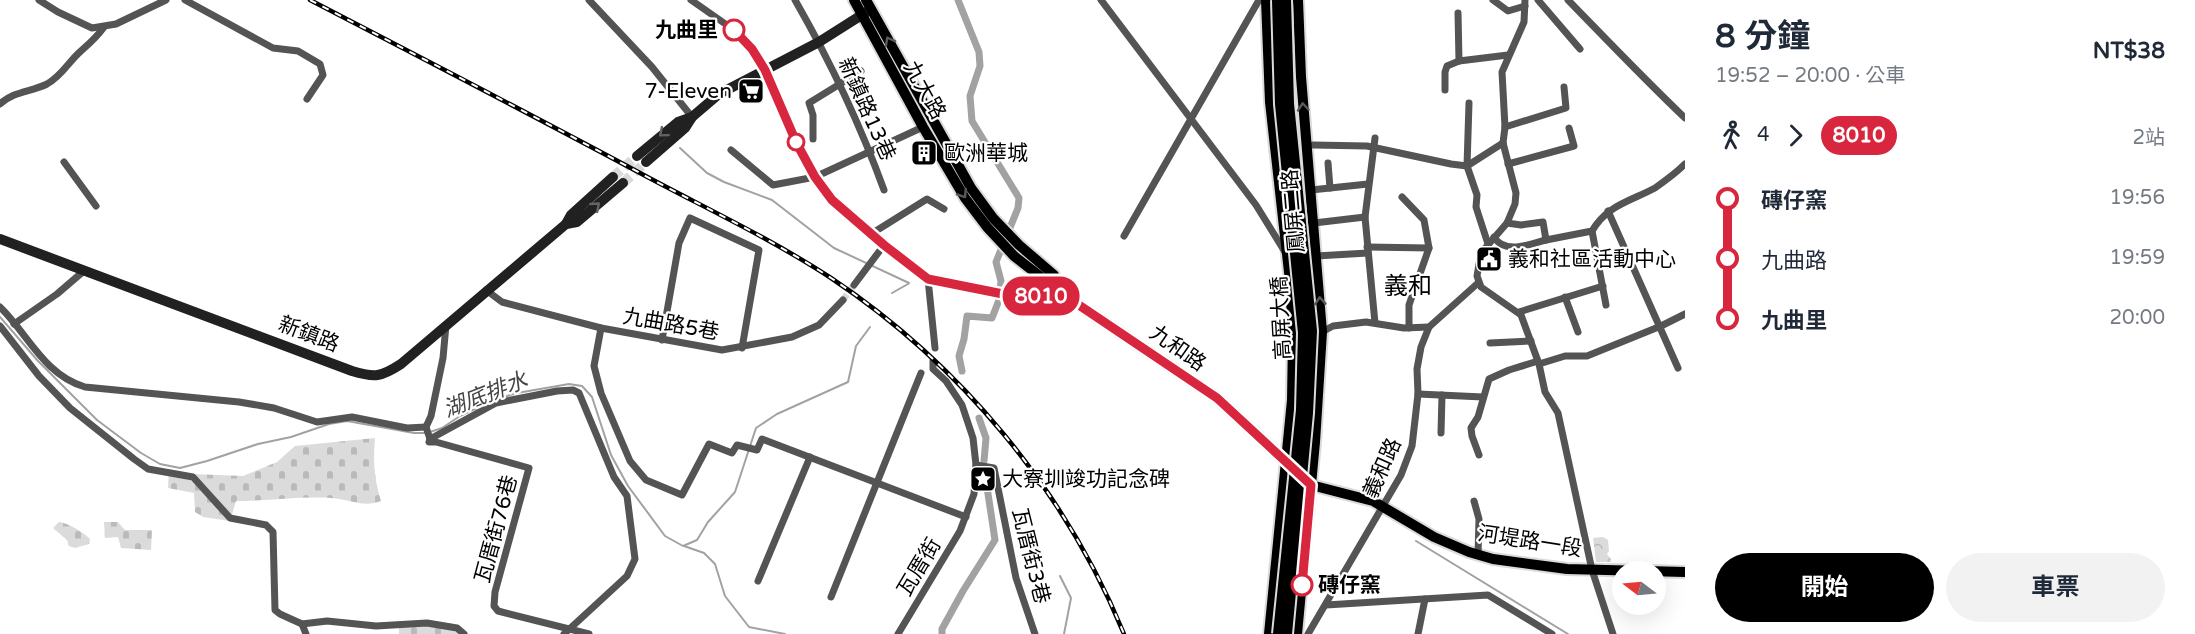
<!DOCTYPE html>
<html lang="zh-TW">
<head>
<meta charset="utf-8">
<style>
  :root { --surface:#fff; --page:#f2f2f3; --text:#1f2937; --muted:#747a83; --accent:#000 }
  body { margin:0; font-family:"Varela Round","Noto Sans TC",sans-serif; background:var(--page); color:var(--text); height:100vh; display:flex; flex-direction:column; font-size:22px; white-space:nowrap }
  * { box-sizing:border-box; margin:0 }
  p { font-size:20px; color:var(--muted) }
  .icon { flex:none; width:33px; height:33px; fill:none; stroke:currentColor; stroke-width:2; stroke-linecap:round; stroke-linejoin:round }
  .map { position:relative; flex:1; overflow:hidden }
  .panel { display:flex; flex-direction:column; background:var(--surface); width:510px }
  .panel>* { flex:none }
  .badge { padding:0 12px; border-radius:20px; font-size:21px; line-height:39px }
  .needle { width:39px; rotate:286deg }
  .fabs { position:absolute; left:1612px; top:561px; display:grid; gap:12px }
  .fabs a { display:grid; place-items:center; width:54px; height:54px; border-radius:50%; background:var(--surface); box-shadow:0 6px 24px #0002; font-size:30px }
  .map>.badge { position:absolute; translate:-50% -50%; box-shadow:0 0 0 3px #fff }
  .legs { display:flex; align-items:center; gap:9px; height:66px; padding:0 30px; font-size:20px }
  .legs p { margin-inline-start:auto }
  .head { display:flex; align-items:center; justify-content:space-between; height:102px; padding:0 30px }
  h1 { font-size:33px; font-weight:700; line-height:45px }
  .button { display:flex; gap:12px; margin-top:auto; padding:12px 30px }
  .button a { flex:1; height:69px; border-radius:36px; background:var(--accent); color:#fff; font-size:24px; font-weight:700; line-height:69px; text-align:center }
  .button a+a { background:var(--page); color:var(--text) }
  ul { padding:0 30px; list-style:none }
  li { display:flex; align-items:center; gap:21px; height:60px; font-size:22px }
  li i { display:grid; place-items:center; width:9px; height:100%; margin:0 8px; background:currentColor }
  li i::after { content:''; width:15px; height:15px; margin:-8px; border:4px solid; border-radius:50%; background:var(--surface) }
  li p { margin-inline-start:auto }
  li:first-child i { background:linear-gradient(#0000 50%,currentColor 0) }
  li:last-child i { background:linear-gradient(currentColor 50%,#0000 0) }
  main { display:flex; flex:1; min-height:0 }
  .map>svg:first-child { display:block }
</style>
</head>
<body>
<main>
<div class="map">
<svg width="1685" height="634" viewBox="0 0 1685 634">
  <defs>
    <pattern id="cemetery-stones" width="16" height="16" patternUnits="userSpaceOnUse" patternTransform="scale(1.5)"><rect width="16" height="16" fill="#dbdbdb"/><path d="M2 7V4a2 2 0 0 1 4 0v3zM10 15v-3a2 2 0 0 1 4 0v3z" fill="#bababa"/></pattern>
    <pattern id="park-crowns" width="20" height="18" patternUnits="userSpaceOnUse" patternTransform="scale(1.5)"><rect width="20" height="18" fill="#dbdbdb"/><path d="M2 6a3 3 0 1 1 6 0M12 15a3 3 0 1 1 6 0" fill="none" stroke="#bababa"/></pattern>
  </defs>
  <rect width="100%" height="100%" fill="#fff"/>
  <g fill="url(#cemetery-stones)">
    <path d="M375,438C373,463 374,477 381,501C363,508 349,499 331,498C299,496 268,501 236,501L230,521L203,517L195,512L194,493L168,488L169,469L192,474L243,476L277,462L295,446Z"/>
    <path d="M59,522C68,523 83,532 90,539L89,544L75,548L69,546L67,540L53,528Z"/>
    <path d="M104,522H118L125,530H152L151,550L121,548L118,537L105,538Z"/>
    <path d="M424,624L468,634H399V627Z"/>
  </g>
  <path fill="url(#park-crowns)" d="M1603,537L1608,540L1609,551L1607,554L1611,559V562H1596L1593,538Z"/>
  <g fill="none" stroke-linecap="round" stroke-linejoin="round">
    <g stroke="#a2a2a2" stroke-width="2">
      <path d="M680,148L707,173L724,182L772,200L834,248L909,283"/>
      <path d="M892,293L908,284"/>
      <path d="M0,317L38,361L97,420L141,453L160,464L180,468L207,461L258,444L291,437L329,424L347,421L414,433H427L442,428L460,416L494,400L517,393L569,384L582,386L592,397L611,455L628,486L665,536L683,546L697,540L708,522L735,492L756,428L777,414L848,382L856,346L870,327"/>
      <path d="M1416,541L1568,634"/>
      <path d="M684,546L704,553L715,564L725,596L749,627L785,634"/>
      <path d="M1060,576L1071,598L1064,634"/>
    </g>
    <g stroke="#a2a2a2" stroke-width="7">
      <path d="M958,0L979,52L980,66L970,96L972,121L1019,198L1018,208L996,262L1001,281L999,300L992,318L967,316L964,339L959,356L962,371"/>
      <path d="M979,418L986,438L984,461"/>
      <path d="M942,634V629L963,591L995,540L985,474"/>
    </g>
    <path stroke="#d9d9d9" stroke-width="7" stroke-dasharray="7 3.5" stroke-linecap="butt" d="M843,300L854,285"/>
    <g stroke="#d9d9d9" stroke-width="10" stroke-dasharray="10 5" stroke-linecap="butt">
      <path d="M613,177L637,156"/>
      <path d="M623,183L646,162"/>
    </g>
    <defs>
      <g id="primary">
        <path d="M854,0L923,127L965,198L987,227L1014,256L1064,295L1217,398L1311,485L1373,501L1434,537L1469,552L1493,559L1567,569L1685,572"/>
        <path d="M866,0L971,188L993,218L1019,245L1054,275L1063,292"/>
        <path d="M1266,0L1270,102L1290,281L1293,338L1292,400L1269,634"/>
        <path d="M1297,634L1315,442L1322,332L1301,77L1298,0"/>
      </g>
    </defs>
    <use href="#primary" stroke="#dbdbdb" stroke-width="14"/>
    <g stroke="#545454" stroke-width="7">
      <path d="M39,0L58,12L92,28L116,24L166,0"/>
      <path d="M185,0L273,48L298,51L320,64L323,75L307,99"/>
      <path d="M589,0L652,67L692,117"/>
      <path d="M691,0L734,30L752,49L764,70L810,169L832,200L871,234L928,279L970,287"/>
      <path d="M795,0C830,61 860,124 884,190"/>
      <path d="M1101,0L1256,205L1285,252"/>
      <path d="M1493,0L1508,11L1525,6"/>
      <path d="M1525,0L1524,22L1502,72L1505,127L1503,143L1516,193L1515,204L1507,223L1481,253L1477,276L1481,287L1521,315L1539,364L1545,392L1558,413L1592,570L1613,634"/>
      <path d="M1538,0L1580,49"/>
      <path d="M1568,0C1607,40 1645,80 1685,118"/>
      <path d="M1458,13L1459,61"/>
      <path d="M1445,90V72L1447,66L1459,61L1508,55"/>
      <path d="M1469,103L1467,166L1477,195L1476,207L1488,244"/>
      <path d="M0,104C14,91 31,92 47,84C62,76 69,61 81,51C90,43 97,37 104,27"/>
      <path d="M1505,127L1566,108L1564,87"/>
      <path d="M813,139V115L809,103L861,71"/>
      <path d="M1313,145L1367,146L1451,164L1467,166L1503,143"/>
      <path d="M731,150L773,185L815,177L923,127"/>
      <path d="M64,162L96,206"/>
      <path d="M1328,163L1330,188"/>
      <path d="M1508,164L1574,146L1569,128"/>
      <path d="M1311,190L1368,184"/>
      <path d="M1402,197L1424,220L1429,248L1409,305V328"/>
      <path d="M1608,211L1678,368"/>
      <path d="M1314,223L1365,217"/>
      <path d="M1507,223L1521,225L1543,222L1546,240L1592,231C1607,205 1631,201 1655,188C1665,181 1677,172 1685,164"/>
      <path d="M1592,231L1606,305"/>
      <path d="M871,234L927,199L944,209"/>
      <path d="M1124,236L1259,0"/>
      <path d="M1494,237C1505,255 1530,244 1546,240"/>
      <path d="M1367,247L1429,248"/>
      <path d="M1316,256L1368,253"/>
      <path d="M928,279L935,348"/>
      <path d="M854,285L884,245"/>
      <path d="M486,290L502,302L601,328L722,350L792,337L819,325L843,300"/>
      <path d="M1565,297L1578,332"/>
      <path d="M0,307C28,334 44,375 85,387L239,402L274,408L317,422L352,417L407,428L426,427"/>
      <path d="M1519,312L1603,286"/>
      <path d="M1375,323L1365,217L1375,138"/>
      <path d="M14,324L57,294L85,270"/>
      <path d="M0,326L39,376L70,408L134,459L148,469L193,477L230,518L266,525L273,532L275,610L280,614L302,624L306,634"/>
      <path d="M601,328L594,366L601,393L630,461L646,480L682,495L709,444L732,453L737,445L757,450L762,439L966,517"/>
      <path d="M1320,333L1333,326L1366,322L1404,328L1429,327"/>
      <path d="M662,340L679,243L690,218L759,250L742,348"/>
      <path d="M1490,343L1531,341"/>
      <path d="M1539,364L1565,356H1587L1661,326L1685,314"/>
      <path d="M1418,394L1483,397"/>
      <path d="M1441,433L1442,395"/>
      <path d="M430,439L496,403L557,391L573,390L579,393L614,477L627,496L635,559L627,576L564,634"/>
      <path d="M430,439L429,442H436L529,468L495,592L494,606L498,611L589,634"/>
      <path d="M430,439L426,427L431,416L443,358L446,325"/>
      <path d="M1479,455L1472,436L1471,428L1478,417L1489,379L1509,370L1538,361"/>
      <path d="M976,465L994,468L1016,578L1035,634"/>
      <path d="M1474,501L1479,519L1478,555"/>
      <path d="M758,581L810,457"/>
      <path d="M831,597L921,373"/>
      <path d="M1326,605L1488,595L1552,634"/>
      <path d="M302,624L327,621L376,626L427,623L457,628L464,634"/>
      <path d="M898,634L960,531L974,494L976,465L973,438L962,405L946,381L933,369V361"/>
      <path d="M1308,634L1401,475L1412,446L1418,394L1417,369L1421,347L1429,327L1478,283"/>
      <path d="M1418,634L1425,599"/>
    </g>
    <g stroke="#212121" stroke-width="10">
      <path d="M637,156L678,122L692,117"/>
      <path d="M646,162L685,128L692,117L719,94L819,42L868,11"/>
      <path d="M566,224L577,222L623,183"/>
      <path d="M0,239L352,371C375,378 381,377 401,364L566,224L571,215L613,177"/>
      <path d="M970,287L1025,296L1064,295"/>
    </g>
    <use href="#primary" stroke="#000" stroke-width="10"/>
    <defs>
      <path id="rail" d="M310,0C420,57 530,114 640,173C703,207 770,238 831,278C960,364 1065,490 1124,634"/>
    </defs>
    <use href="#rail" stroke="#000" stroke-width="4.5"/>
    <use href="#rail" stroke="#fff" stroke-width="2" stroke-dasharray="7" stroke-linecap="butt"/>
    <defs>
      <g id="primary-bridge">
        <path d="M1277,0L1280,104L1303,333L1301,410L1278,634"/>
        <path d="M1286,0L1289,104L1312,331L1308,413L1287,634"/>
      </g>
    </defs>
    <use href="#primary-bridge" stroke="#dbdbdb" stroke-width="14" stroke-linecap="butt"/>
    <use href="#primary-bridge" stroke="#000" stroke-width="10"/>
  </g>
  <defs><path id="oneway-chevron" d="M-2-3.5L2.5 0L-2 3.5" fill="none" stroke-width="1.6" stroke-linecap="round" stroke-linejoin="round" transform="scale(1.5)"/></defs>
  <g stroke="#595959">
    <use href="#oneway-chevron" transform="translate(889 41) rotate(-119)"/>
    <use href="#oneway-chevron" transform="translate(1303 107) rotate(-95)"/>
    <use href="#oneway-chevron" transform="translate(963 194) rotate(57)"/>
    <use href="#oneway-chevron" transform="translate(1320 301) rotate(-94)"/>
  </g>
  <g stroke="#646464">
    <use href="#oneway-chevron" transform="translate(663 133) rotate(140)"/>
    <use href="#oneway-chevron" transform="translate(596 206) rotate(-41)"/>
  </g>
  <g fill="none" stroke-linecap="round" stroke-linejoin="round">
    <defs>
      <path id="line-1" d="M734,30L752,49L765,70L797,144L815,177L832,200L884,245L928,279L1008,295L1025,296L1064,295L1217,398L1311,485L1302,585"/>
    </defs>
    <use href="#line-1" stroke="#fff" stroke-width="14"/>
    <use href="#line-1" stroke="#d7263d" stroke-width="9"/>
  </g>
  <defs>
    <symbol id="supermarket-square" viewBox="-11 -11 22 22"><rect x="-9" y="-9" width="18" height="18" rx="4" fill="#000" stroke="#fff"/><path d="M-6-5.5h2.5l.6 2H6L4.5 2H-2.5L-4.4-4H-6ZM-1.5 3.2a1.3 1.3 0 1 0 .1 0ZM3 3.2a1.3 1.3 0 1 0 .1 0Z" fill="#fff"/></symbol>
    <symbol id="building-square" viewBox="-11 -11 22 22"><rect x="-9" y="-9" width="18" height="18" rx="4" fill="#000" stroke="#fff"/><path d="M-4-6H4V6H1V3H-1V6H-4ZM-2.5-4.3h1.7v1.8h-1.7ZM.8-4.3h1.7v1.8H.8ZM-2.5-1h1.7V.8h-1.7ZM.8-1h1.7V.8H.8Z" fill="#fff"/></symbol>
    <symbol id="civic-square" viewBox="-11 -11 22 22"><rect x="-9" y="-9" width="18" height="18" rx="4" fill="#000" stroke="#fff"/><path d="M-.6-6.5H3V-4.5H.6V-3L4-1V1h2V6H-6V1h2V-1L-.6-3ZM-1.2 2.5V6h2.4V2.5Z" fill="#fff"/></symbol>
    <symbol id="sight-square" viewBox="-11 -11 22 22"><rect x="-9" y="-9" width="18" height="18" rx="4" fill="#000" stroke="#fff"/><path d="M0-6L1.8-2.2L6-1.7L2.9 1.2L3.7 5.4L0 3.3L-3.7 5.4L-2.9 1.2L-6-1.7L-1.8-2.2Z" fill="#fff"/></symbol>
  </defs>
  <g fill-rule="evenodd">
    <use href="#supermarket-square" x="736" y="76" width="30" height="30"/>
    <use href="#building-square" x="909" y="138" width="30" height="30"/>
    <use href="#civic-square" x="1474" y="244" width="30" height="30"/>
    <use href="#sight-square" x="968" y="464" width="30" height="30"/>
  </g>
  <g fill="#fff" stroke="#d7263d" stroke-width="3">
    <circle cx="734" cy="30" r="10"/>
    <circle cx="796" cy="142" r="8"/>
    <circle cx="1302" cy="585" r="10"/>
  </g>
  <g text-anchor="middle" stroke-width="4.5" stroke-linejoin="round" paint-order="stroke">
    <g font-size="21" font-weight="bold" fill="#000" stroke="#fff" text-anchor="end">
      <text x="718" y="37">九曲里</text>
      <text x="1318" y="592" text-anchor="start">磚仔窯</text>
    </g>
    <g font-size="21" fill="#000" stroke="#fff">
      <text transform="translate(925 90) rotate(61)" y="7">九大路</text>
      <text transform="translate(867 109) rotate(66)" y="7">新鎮路13巷</text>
      <text transform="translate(1293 211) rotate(-95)" y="7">鳳屏二路</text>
      <text transform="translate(1281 318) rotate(-93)" y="7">高屏大橋</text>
      <text transform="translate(671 324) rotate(10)" y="7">九曲路5巷</text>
      <text transform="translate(309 334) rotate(21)" y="7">新鎮路</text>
      <text transform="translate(1178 348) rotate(35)" y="7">九和路</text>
      <text transform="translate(1382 468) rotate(-66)" y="7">義和路</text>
      <text transform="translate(496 529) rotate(-75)" y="7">瓦厝街76巷</text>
      <text transform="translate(1530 541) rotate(9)" y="7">河堤路一段</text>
      <text transform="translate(1031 556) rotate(76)" y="7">瓦厝街3巷</text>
      <text transform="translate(919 567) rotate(-59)" y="7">瓦厝街</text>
    </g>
    <g font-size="21" fill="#000" stroke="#fff" text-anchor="start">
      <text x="732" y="98" text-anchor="end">7-Eleven</text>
      <text x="944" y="160">歐洲華城</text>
      <text x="1508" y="266">義和社區活動中心</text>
      <text x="1002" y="486">大寮圳竣功記念碑</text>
    </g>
    <g font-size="22" font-style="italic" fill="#434343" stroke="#fff">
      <text transform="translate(485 394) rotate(-21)" y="8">湖底排水</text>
    </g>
    <g font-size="24" fill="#000" stroke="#fff">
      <text x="1408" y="294">義和</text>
    </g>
  </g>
</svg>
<div class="fabs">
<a><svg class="needle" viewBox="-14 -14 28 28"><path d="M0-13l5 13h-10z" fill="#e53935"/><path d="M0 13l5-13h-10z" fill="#747a83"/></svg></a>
</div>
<b class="badge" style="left:1041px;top:296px;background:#d7263d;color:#fff">8010</b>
</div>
<section class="panel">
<div class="head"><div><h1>8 分鐘</h1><p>19:52 – 20:00 · 公車</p></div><b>NT$38</b></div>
<div class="legs"><svg class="icon" aria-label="walk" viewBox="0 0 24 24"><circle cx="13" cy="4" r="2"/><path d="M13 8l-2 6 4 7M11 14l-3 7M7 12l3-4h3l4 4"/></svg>4<svg class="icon" aria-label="forward" viewBox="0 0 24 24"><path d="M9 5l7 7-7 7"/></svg><b class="badge" style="background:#d7263d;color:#fff">8010</b><p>2站</p></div>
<ul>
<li><i style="color:#d7263d"></i><b>磚仔窯</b><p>19:56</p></li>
<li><i style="color:#d7263d"></i><span>九曲路</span><p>19:59</p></li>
<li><i style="color:#d7263d"></i><b>九曲里</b><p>20:00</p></li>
</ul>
<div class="button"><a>開始</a><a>車票</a></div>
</section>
</main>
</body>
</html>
